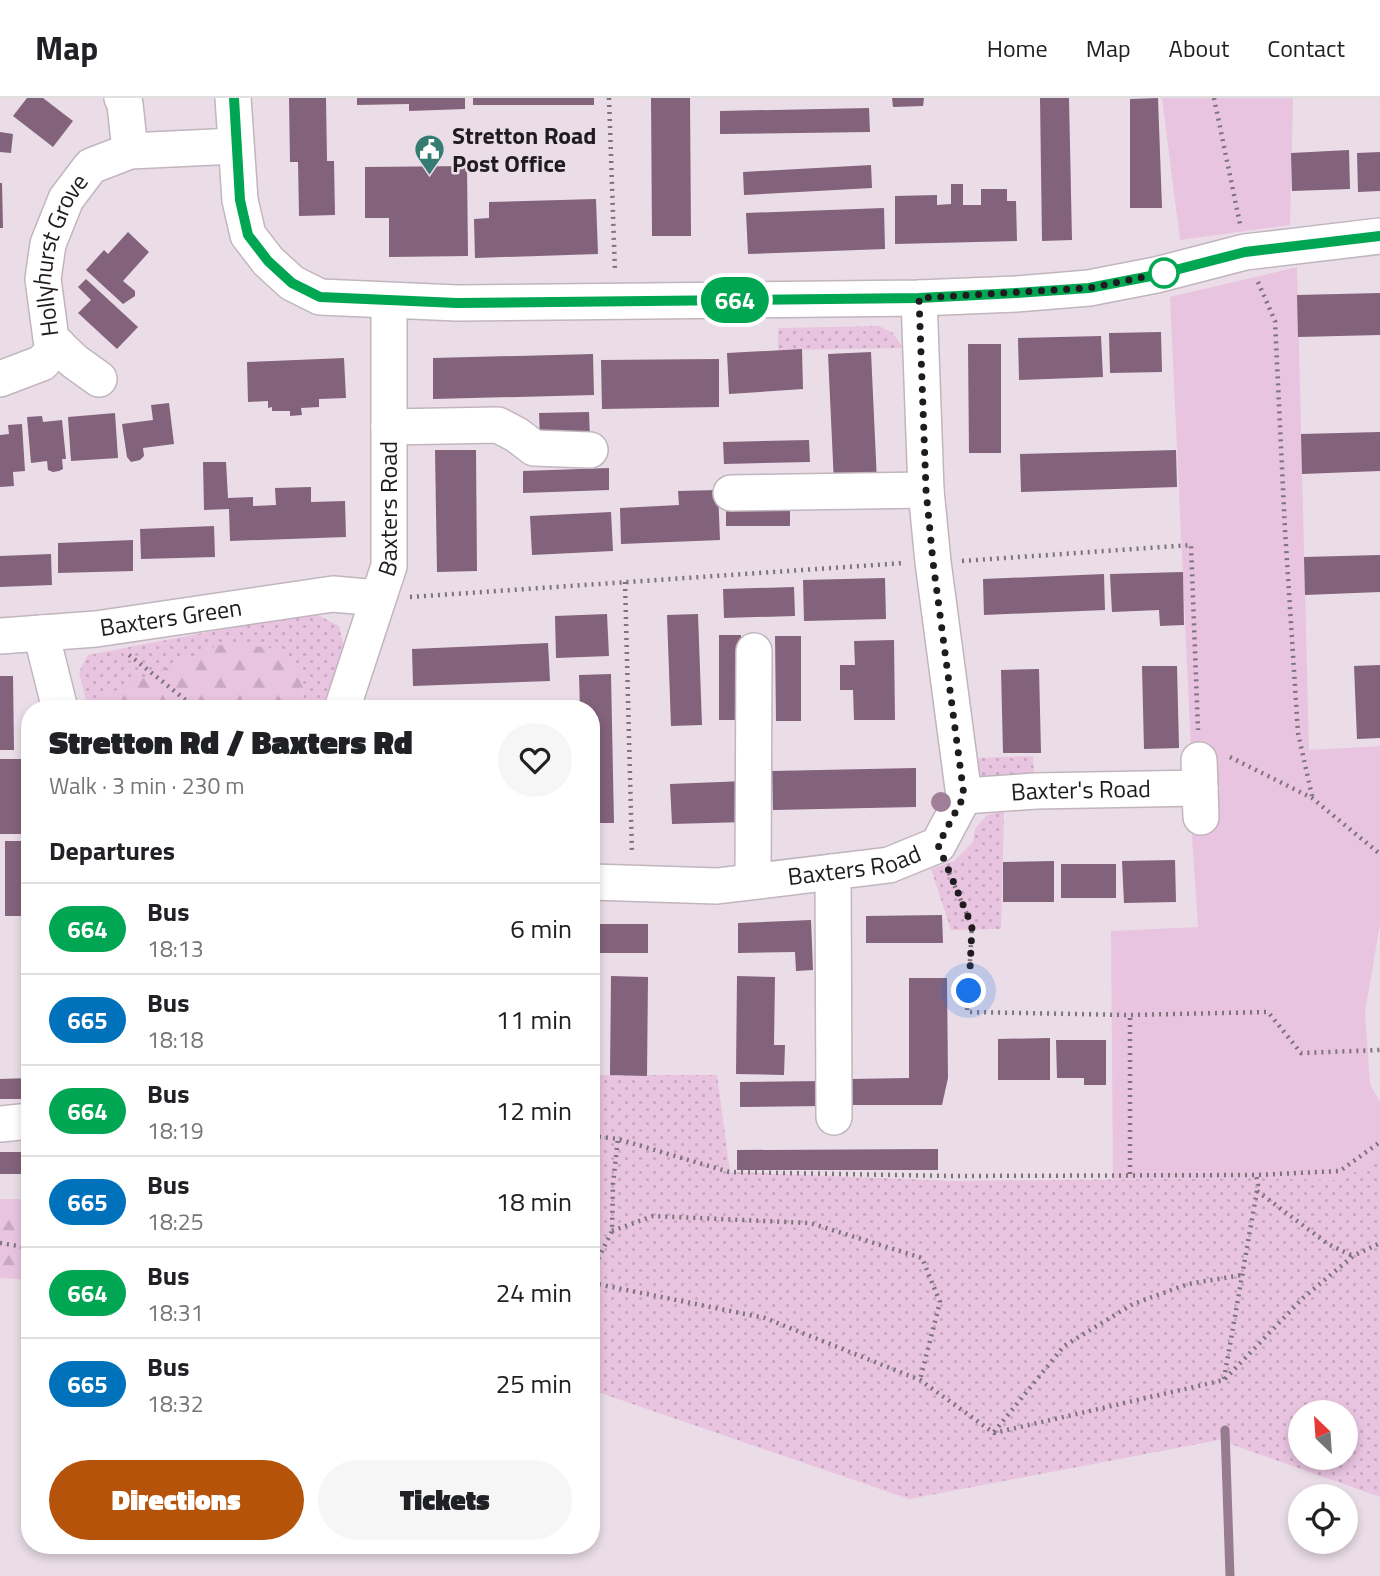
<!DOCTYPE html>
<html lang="en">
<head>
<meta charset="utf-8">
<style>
  :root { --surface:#fff; --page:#f6f6f6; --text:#202124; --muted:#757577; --line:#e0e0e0; --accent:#b45309 }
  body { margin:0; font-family:"Titillium Web",sans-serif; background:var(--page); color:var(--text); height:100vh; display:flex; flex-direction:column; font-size:26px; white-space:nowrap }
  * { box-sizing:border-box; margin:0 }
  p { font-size:23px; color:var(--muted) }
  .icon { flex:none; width:38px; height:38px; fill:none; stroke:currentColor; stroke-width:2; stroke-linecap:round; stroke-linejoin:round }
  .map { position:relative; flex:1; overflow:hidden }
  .sheet { position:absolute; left:21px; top:602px; width:579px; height:854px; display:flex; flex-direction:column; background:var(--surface); border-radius:28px; box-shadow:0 4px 10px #0003 }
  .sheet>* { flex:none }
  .badge { padding:0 14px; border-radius:23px; font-size:24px; line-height:46px }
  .needle { width:46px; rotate:335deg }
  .buttons { position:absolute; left:1288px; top:1302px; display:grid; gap:14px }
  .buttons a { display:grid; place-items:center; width:70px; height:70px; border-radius:50%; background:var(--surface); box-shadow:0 4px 10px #0003; font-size:35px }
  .you { position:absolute; width:35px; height:35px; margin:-18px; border:5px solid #fff; border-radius:50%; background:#1a73e8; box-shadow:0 0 0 10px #1a73e833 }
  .map>.badge { position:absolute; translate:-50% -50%; box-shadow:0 0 0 4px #fff }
  h2 { padding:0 28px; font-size:26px; line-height:63px }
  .round { display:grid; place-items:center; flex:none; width:74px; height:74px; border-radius:37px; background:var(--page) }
  .headline { display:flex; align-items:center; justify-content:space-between; height:119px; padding:0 28px }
  h1 { font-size:33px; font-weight:800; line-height:52px }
  .cta { display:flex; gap:14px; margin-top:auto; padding:14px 28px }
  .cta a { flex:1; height:80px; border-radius:42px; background:var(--accent); color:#fff; font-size:28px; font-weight:800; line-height:80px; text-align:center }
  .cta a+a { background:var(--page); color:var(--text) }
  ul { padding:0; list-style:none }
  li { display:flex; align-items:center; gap:21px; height:91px; padding:0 28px; border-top:2px solid var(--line) }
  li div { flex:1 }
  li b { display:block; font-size:26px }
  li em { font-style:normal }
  li .badge { min-width:77px; font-weight:700; text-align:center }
  header { display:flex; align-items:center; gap:42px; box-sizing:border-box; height:98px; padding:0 35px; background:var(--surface); border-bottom:2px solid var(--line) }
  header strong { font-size:33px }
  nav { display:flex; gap:38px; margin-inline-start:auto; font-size:24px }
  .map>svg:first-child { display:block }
</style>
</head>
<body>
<header>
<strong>Map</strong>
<nav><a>Home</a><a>Map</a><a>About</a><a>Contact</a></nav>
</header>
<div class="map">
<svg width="1380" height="1478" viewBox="0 0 1380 1478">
  <defs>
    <pattern id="grass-dots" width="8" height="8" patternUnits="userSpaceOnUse" patternTransform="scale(1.75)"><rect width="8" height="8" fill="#e9c4e0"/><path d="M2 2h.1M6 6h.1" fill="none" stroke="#c8a8c0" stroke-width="1.8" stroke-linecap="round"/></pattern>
    <pattern id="forest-firs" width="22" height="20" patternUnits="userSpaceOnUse" patternTransform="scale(1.75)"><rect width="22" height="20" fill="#e9c4e0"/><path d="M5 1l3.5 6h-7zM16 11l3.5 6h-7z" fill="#c8a8c0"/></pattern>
  </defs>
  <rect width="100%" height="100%" fill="#eadde7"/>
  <g fill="url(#grass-dots)" fill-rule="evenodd">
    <path d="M879,228L893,235L903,250L778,252V230Z"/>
    <path d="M312,514L339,528L345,553L325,611H305L301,569L98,601L100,611H88L79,574L88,557Z"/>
    <path d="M1033,658L1034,676L987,682L980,678L976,660Z"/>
    <path d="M1004,713L1001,831L951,832L931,771L954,763L973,744L975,731L987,717Z"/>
    <path d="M592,977H717L730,1074L953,1083L1260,1080L1344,1082L1380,1055V1399L1219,1342L909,1401L592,1292ZM1300,1314H1346V1360H1300Z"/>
  </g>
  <g fill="url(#forest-firs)">
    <path d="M218,547L268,549L301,569L305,611H100L97,601Z"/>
    <path d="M0,1101H30V1182L0,1180Z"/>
  </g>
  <g fill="#e9c4e0">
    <path d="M1162,0H1293L1290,127L1180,142Z"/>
    <path d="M1297,169L1309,652L1380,648V826L1365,914L1370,986L1380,1004V1055L1344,1082L1260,1080L1113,1081L1111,833L1198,829L1191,723V652L1170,199Z"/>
  </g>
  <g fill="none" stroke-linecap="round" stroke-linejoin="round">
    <path stroke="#977c90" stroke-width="9" d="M1225,1332L1230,1478"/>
  </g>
  <g fill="#83627c">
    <path d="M27,0H43L73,23L53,49L13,18Z"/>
    <path d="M289,0H326L327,63H334L335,117L299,118L298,64H290Z"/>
    <path d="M357,0H465V11L409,13V6L357,7Z"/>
    <rect x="473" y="0" width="121" height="7"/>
    <path d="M651,0H690L691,138H652Z"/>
    <path d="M892,0H924L923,8L893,9Z"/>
    <path d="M1040,0H1069L1072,142L1042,143Z"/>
    <path d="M1158,0L1162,110H1130V1Z"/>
    <path d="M869,10L870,34L720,36V13Z"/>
    <path d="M0,34L13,36L11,55L0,54Z"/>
    <path d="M1349,52L1350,91L1292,93L1291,55Z"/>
    <path d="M1380,54V93L1358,94L1357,55Z"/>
    <path d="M871,67L872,90L744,97L743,74Z"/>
    <path d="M467,68L468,158L389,159V120H365V69Z"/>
    <path d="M0,85H2L3,130H0Z"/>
    <path d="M951,86H963V107H981V91H1007V103H1016L1017,143L895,146V98L937,97V107L951,106Z"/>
    <path d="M596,101L598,156L475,160L474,121L489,120V104Z"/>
    <path d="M884,110L885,151L748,156L746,115Z"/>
    <path d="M128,134L149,154L123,183L135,193V198L123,206L86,172L104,152L108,156Z"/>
    <path d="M86,181L138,229L117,251L78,215L91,202L78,189Z"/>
    <path d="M1380,195V237L1298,239L1297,197Z"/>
    <path d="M1161,234L1162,274L1110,275L1109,235Z"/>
    <path d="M1101,238L1103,279L1019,282L1018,240Z"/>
    <path d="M968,246H1001V355H969Z"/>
    <path d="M802,251L803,291L729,296L727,255Z"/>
    <path d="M871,254L877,384L834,386L828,256Z"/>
    <path d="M593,256L594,297L433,301V260Z"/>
    <path d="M344,260L346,300L319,301V309L301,310L302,317L290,318V313H272V309L268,310V303L248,304L247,264Z"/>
    <path d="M719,261V309L602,311L601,262Z"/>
    <path d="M169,305L174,346L143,350L144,358L140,362L131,364L127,359L122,326L153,322L151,307Z"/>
    <path d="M589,314L590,341L540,342L539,315Z"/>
    <path d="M115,315L118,360L71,363L68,319Z"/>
    <path d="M42,318L43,324L62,322L66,361H62L63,371L59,373L53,374L48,372L47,363L31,365L27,319Z"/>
    <path d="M22,326L25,373L13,374L14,388L0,389V337L9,336L8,327Z"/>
    <path d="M1380,334V373L1302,376L1301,336Z"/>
    <path d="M809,342L810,364L724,366L723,344Z"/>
    <path d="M435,352H476L477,473L437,474Z"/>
    <path d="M1176,352L1177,389L1021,394L1020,356Z"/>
    <path d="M203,364H226L228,400L253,399V408L276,407L275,390L311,389V404L345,403L346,439L230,443L229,411L204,412Z"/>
    <path d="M609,370V392L523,395V373Z"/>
    <path d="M718,392L720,442L621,446L620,410L679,407L678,393Z"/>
    <path d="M790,406V428H726V407Z"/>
    <path d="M611,414L613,453L532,457L530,418Z"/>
    <path d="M214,428L215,459L141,461L140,431Z"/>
    <path d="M133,442V473L58,475V445Z"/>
    <path d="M51,456L52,487L0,489V458Z"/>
    <path d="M1380,457V494L1305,497L1304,459Z"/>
    <path d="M1183,474L1184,527L1160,528L1159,512L1112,514L1110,476Z"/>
    <path d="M1104,476L1105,512L984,517L983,481Z"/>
    <path d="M885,480L886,521L804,523L803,482Z"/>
    <path d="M794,489L795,518L724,520L723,491Z"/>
    <path d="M607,516L609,558L556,560L555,518Z"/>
    <path d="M698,516L702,627L671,628L667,517Z"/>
    <path d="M719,537H741L742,622H719Z"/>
    <path d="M775,538H801V623H776Z"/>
    <path d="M894,542L895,622H854L853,592H840V567H855L854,543Z"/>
    <path d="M548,545L550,583L413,588L412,551Z"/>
    <path d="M1380,567V640L1357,641L1354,568Z"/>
    <path d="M1142,568H1177L1179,650L1144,651Z"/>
    <path d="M1039,571L1041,655H1003L1001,572Z"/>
    <path d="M611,576L614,725H592V611H580L579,577Z"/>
    <path d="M0,578H13L14,652H0Z"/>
    <path d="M0,661H24L26,736H0Z"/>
    <path d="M916,670V709L773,712L772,673Z"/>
    <path d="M745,683L746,724L672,726L670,686Z"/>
    <rect x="5" y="743" width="25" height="75"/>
    <path d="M1175,762L1176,804L1124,805L1122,763Z"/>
    <path d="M1054,763V804H1003V764Z"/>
    <rect x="1061" y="766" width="55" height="34"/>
    <path d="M942,817L943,845H866V818Z"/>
    <path d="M811,822L813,872L796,873L795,854L738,855V825Z"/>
    <rect x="592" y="826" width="56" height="29"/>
    <path d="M24,828H30V973H23Z"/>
    <path d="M611,878L648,879L647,978L610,977Z"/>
    <path d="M737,878L775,879L774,947H785L784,977L736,976Z"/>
    <path d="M909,880H947L948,980L942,1007H851V981L909,980Z"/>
    <path d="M1050,940V982H998V941Z"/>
    <path d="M1056,942H1106V987H1084V980H1057Z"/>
    <path d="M30,980V1001H0V981Z"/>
    <path d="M822,983V1008L740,1009V984Z"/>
    <path d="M938,1051V1072H737V1052Z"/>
    <rect x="0" y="1054" width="30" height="22"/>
  </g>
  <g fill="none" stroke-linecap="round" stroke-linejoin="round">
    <defs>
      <g id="minor">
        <path d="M122,0L125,6L130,53"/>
        <path d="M233,0L240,102L248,137L268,163L292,185L320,199L457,205L919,200L1016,196L1089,190L1156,177L1245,154L1380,138"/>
        <path d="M0,281L42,265L58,247"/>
        <path id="s1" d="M99,281L74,263L51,241L43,181L48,146L66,101L91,68L130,53L235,48"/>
        <path d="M389,329L498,327L517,337L534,350L590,352"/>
        <path d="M731,395L926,392"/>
        <path d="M41,535L60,611"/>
        <path id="s2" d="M0,538L96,531L333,496L378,500"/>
        <path id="s3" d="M342,611L389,468V204"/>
        <path d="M1199,662L1201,719"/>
        <path id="s4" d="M964,698L1036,693L1200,690"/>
        <path d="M833,774L834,1019"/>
        <path d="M753,783L754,553"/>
        <path id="s5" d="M592,784L717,788L889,767L938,747L964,698L933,464L926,392L919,200"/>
        <path d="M0,1026L30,1023"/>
      </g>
    </defs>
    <use href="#minor" stroke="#c1b5be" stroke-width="38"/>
    <g stroke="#7c747a" stroke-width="4.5" stroke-dasharray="2 5" stroke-linecap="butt">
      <path d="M609,0L615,174"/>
      <path d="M1214,0L1240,126"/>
      <path d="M1258,184L1275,223L1285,432L1298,635L1312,698"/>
      <path d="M962,463L1191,447L1198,632"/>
      <path d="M625,484L632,756"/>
      <path d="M410,499L904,465"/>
      <path d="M129,557L197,611"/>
      <path d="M1230,659L1312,700L1380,756"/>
      <path d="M949,775L972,828L967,914L1130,917L1268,914L1301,955L1380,952"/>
      <path d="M592,1038L618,1041L729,1074L951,1078L1256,1077L1340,1073L1380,1044"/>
      <path d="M1130,1076V917"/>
      <path d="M1257,1093L1328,1146L1353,1158"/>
      <path d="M612,1133L653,1118L810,1125L922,1160L940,1204L920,1282"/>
      <path d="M0,1145L30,1150"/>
      <path d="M592,1173L612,1133L613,1085L618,1041"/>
      <path d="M592,1185L765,1220L920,1282L994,1335L1224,1282L1303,1200L1353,1158L1380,1145"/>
      <path d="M1224,1281L1258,1087L1256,1077"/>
      <path d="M994,1334L1064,1248L1133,1206L1188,1186L1242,1177"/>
    </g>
    <use href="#minor" stroke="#fff" stroke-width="35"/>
  </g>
  <circle fill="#a08099" cx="941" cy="704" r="10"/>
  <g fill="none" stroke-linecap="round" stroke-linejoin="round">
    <defs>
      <path id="line" d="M234,0L240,102L248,137L268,163L292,185L320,199L457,205L919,200L1016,195L1089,190L1156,177L1245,154L1380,138"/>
    </defs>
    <use href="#line" stroke="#fff" stroke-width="16"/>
    <use href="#line" stroke="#00a651" stroke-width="10"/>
    <path stroke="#201b1f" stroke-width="7" stroke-dasharray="0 12.6" d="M969,893L972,828L938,747L964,698L933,464L926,392L919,200L1089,190L1164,175"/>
  </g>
  <defs>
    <symbol id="civic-pin" viewBox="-11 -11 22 30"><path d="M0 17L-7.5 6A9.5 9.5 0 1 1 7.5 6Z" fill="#347b72" stroke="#eadde7"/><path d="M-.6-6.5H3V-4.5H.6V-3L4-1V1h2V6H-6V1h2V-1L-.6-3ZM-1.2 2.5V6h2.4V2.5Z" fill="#fff"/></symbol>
  </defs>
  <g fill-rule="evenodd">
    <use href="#civic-pin" x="412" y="34" width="35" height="47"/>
  </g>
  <circle fill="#fff" stroke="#00a651" stroke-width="3.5" cx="1164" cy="175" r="14"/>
  <g text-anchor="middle" stroke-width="5" stroke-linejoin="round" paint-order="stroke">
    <g font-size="24" font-weight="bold" fill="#201b1f" stroke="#eadde7" text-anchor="start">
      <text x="452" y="46">Stretton Road<tspan x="452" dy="28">Post Office</tspan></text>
    </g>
    <g font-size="24" fill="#201b1f" stroke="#eadde7">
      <text dy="8" stroke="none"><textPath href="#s1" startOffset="150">Hollyhurst Grove</textPath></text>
      <text dy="8" stroke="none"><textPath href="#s3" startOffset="208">Baxters Road</textPath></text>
      <text dy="8" stroke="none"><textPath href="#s2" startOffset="172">Baxters Green</textPath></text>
      <text dy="8" stroke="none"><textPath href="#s4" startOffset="117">Baxter's Road</textPath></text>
      <text dy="8" stroke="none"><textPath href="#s5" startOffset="264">Baxters Road</textPath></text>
    </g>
  </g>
</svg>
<div class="buttons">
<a><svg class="needle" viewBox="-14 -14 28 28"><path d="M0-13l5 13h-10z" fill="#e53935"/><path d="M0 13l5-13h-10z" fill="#757577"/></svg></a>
<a><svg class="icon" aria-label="locate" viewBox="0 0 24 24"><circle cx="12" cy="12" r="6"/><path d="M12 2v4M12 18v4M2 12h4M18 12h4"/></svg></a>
</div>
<div class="you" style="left:969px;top:893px"></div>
<b class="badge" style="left:735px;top:202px;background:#00a651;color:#fff">664</b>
<section class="sheet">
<div class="headline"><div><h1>Stretton Rd / Baxters Rd</h1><p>Walk · 3 min · 230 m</p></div><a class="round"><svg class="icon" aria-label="heart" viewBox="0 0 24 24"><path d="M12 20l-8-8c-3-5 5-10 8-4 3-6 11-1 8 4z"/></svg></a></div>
<h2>Departures</h2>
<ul>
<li><span class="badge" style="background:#00a651;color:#fff">664</span><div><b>Bus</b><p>18:13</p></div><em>6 min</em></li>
<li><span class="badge" style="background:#0072bc;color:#fff">665</span><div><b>Bus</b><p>18:18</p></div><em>11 min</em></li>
<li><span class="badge" style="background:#00a651;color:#fff">664</span><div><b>Bus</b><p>18:19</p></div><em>12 min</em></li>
<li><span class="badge" style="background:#0072bc;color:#fff">665</span><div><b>Bus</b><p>18:25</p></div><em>18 min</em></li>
<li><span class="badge" style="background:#00a651;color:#fff">664</span><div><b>Bus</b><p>18:31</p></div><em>24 min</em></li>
<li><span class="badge" style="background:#0072bc;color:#fff">665</span><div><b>Bus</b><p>18:32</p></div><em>25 min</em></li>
</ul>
<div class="cta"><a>Directions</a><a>Tickets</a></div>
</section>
</div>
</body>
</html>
